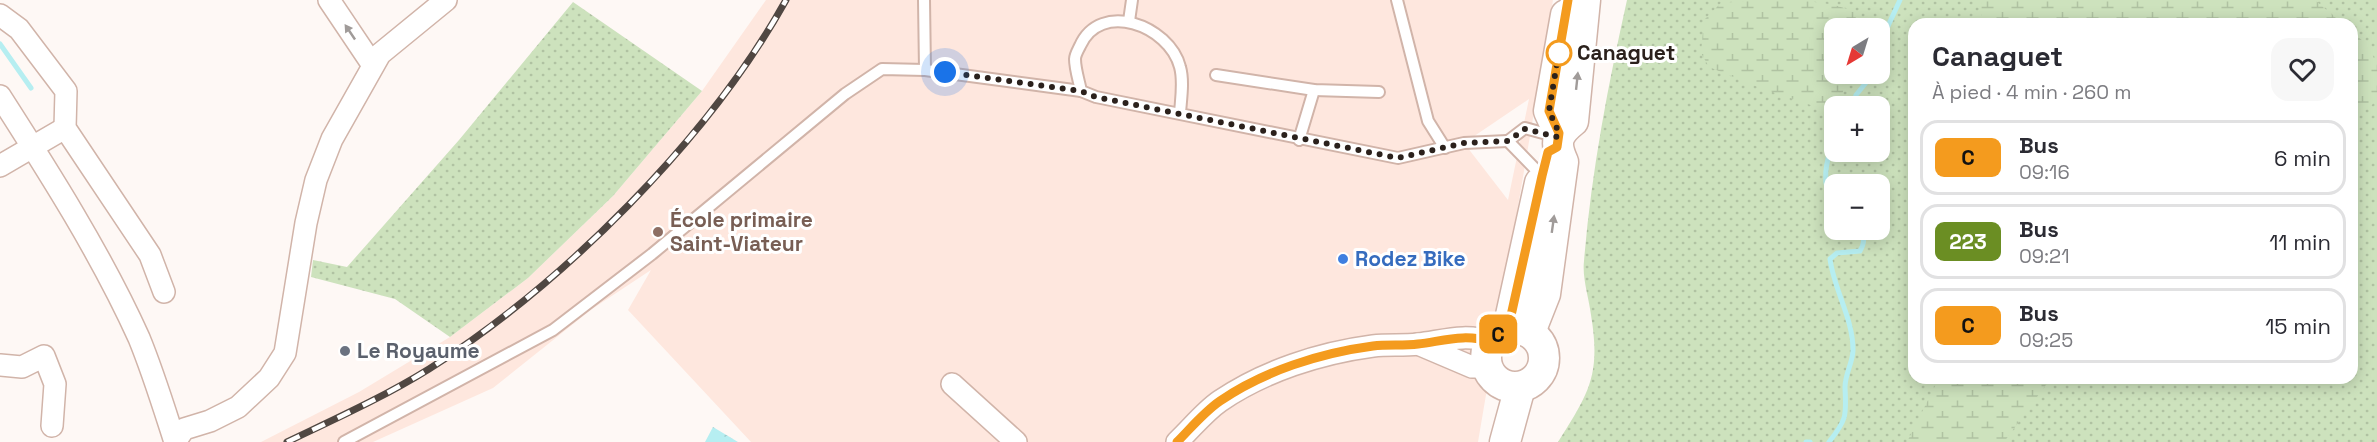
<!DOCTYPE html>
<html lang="fr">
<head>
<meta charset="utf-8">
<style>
  :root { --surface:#fff; --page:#f7f7f7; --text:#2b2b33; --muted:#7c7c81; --line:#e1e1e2 }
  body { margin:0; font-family:"Space Grotesk",sans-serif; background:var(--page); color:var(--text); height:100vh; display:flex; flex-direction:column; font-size:22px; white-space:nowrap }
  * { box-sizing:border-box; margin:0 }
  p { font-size:20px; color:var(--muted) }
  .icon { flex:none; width:33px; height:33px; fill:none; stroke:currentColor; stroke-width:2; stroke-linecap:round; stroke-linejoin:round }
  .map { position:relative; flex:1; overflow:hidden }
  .panel { position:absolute; left:1908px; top:18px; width:450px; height:366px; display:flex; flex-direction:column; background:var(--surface); border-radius:18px; box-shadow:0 3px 15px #0003 }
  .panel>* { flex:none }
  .badge { padding:0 12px; border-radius:9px; font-size:21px; line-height:39px }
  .needle { width:39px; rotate:218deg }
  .fabs { position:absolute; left:1824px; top:18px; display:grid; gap:12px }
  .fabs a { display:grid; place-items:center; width:66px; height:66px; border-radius:12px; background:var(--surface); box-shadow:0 3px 15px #0003; font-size:30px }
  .you { position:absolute; width:30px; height:30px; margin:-15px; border:4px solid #fff; border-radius:50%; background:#1a73e8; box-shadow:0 0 0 9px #1a73e833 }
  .map>.badge { position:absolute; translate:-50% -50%; box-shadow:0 0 0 3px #fff }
  .round { display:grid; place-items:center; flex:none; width:63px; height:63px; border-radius:18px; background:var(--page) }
  .summary { display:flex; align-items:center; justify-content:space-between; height:102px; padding:0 24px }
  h1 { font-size:28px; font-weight:600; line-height:45px }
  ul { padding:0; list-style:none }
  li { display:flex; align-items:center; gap:18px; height:75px; margin:0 12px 9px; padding:0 12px; border:3px solid var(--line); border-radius:18px }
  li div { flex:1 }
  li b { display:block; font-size:22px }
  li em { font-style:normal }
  li .badge { min-width:66px; font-weight:700; text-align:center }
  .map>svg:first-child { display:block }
</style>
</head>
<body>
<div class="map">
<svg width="2377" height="442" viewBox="0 0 2377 442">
  <defs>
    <pattern id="grass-dots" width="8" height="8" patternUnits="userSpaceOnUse" patternTransform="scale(1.5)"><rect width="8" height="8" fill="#cde2bd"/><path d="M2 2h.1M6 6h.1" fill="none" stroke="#b0c2a2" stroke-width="1.8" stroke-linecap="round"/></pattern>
    <pattern id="wetland-marsh" width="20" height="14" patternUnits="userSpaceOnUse" patternTransform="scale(1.5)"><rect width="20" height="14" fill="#cde2bd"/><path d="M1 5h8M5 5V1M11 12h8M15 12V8" fill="none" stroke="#b0c2a2"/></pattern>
    <pattern id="water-ripples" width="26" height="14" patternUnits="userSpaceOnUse" patternTransform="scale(1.5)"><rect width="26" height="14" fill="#b6eef1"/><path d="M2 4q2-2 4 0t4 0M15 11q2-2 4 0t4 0" fill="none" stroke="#9dccce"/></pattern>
  </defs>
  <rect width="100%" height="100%" fill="#fef8f5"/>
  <path fill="#fee7de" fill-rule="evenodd" d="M766,0H1553L1478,442H751L628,310L651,270L592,309L493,388L373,442H261L359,392L450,337L528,278L613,196L702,91ZM1529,99L1508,200L1464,143Z"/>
  <g fill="url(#grass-dots)" fill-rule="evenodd">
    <path d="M1627,0H2377V442H1558C1589,393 1601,375 1591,315C1589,298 1582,278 1584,261C1591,174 1608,85 1627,0ZM1914,24H2352V378H1914ZM1834,28H1880V74H1834ZM1834,106H1880V152H1834ZM1834,184H1880V230H1834Z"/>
    <path d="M573,2L702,91L613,196L528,278L450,337L395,299L311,277L313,260L347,267L459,140Z"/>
  </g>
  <g fill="url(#wetland-marsh)">
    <path d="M1759,0C1791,0 1828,0 1855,12L1857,28H1834V74H1847L1841,100L1828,111L1758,87L1709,67L1701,53L1704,20L1721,3Z"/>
    <path d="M1981,0H2315L2343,24H1982Z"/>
    <path d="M2352,32L2369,46L2377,66V96L2372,105L2352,120Z"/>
    <path d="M1939,378H2051L2004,442H1907Z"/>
  </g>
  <path fill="url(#water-ripples)" d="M713,427L738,442H705Z"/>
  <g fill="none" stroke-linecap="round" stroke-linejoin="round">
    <g stroke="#b6eef1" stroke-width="5">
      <path d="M0,44L31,88"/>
      <path d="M1880,54L1882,39L1900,0"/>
      <path d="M1853,106L1856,95L1873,74"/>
      <path d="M1834,140C1826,161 1820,184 1834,205"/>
      <path d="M1806,442H1810"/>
      <path d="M1829,442C1848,418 1846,415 1845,387C1845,374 1853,362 1853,350C1853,318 1834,290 1830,259L1837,253L1860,251C1865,242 1865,237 1858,230"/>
    </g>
    <defs>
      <g id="service">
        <path d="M924,0L925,70"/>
        <path d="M1397,0L1428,121L1445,148"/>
        <path d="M1129,21L1132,0"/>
        <path d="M1216,75L1314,90L1379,92"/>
        <path d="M1180,113C1181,99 1184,81 1180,67C1169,25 1100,0 1080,46C1078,50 1075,55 1075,59C1075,69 1079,81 1081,91L1096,97L1398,158L1464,143L1508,141"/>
        <path d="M1299,140L1314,90"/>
        <path d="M1542,176L1508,141L1525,128L1554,136"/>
        <path d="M344,442L553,330L652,254L845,94L882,69L925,70L1081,91"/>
      </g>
      <g id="minor">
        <path d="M329,0L372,64"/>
        <path d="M0,15L19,29L66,91L65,128L150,255L164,292"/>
        <path d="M0,96C50,174 101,254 139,338C153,372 164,408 175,442"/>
        <path d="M0,166L65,128"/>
        <path d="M1418,344L1472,367H1487"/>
        <path d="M0,365L22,367L44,356L55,384L52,426"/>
        <path d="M952,384L1016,442"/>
        <path d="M175,442L184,429L210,421L238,407L269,378L285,353L306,223L316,180L332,139L380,54L446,0"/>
        <path d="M1177,442C1191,429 1204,412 1220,401C1264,371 1320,353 1373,346C1388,344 1403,346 1418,344C1443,341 1466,333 1490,342"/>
      </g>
      <g id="secondary">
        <path d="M1559,133L1549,111L1566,15"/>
        <circle cx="1515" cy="358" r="29"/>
        <path d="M1508,329L1540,183"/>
        <path d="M1530,332L1545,294L1563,162C1554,142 1557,134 1573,121L1585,0"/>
        <path d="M1505,442L1520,387"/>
      </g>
    </defs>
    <use href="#service" stroke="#d1b4a9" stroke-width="14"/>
    <use href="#minor" stroke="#d1b4a9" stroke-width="24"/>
    <use href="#secondary" stroke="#d1b4a9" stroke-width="33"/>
    <use href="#service" stroke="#fff" stroke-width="10"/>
    <use href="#minor" stroke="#fff" stroke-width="21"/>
    <use href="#secondary" stroke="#fff" stroke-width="30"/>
    <defs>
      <path id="rail" d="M287,442C335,419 384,397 429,369C563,284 709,139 786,0"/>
    </defs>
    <use href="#rail" stroke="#504742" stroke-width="7"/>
    <use href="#rail" stroke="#fff" stroke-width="4.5" stroke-dasharray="14" stroke-linecap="butt"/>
  </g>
  <defs><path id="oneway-solid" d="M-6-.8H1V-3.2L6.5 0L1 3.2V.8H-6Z" transform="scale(1.5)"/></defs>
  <g fill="#a09b99">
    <use href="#oneway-solid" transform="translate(350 32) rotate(-124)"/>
    <use href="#oneway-solid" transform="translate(1577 81) rotate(-84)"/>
    <use href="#oneway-solid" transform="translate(1553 224) rotate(-82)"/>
  </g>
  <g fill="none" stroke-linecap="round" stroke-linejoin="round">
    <defs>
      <path id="line" d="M1177,442C1190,429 1204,412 1220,401C1264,371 1320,353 1373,346C1388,344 1403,346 1418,344C1443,341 1466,333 1490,342L1508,329L1542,176L1548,152L1557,147L1559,133L1549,111L1568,0"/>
    </defs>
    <use href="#line" stroke="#fff" stroke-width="14"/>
    <use href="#line" stroke="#f49b1e" stroke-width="9"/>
    <path stroke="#2b211c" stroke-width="6" stroke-dasharray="0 10.8" d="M945,72L1081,91L1096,97L1398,158L1464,143L1508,141L1525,129L1557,137L1559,133L1549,111L1560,45L1559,53"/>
  </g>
  <circle fill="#fff" stroke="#f49b1e" stroke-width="3" cx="1559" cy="53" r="12"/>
  <circle fill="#8d6e63" stroke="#fff" stroke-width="2" cx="658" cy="232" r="6"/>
  <circle fill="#3f7fe0" stroke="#fff" stroke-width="2" cx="1343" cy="259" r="6"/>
  <circle fill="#6b7280" stroke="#fff" stroke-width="2" cx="345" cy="351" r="6"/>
  <g text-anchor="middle" stroke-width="6" stroke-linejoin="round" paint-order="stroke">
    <g font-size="21" font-weight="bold" fill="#2b211c" stroke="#fff" text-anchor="start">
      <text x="1577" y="60">Canaguet</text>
    </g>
    <g font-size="21" font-weight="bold" fill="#785e54" stroke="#fff" text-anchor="start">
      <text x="670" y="227">École primaire<tspan x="670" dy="24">Saint-Viateur</tspan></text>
    </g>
    <g font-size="21" font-weight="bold" fill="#366cbe" stroke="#fff" text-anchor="start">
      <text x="1355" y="266">Rodez Bike</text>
    </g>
    <g font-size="21" font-weight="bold" fill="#5b616d" stroke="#fff" text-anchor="start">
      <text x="357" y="358">Le Royaume</text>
    </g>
  </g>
</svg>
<div class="fabs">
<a><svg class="needle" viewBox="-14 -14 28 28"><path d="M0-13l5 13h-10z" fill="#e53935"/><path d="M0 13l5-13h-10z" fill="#7c7c81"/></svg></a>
<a>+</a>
<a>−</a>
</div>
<div class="you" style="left:945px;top:72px"></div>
<b class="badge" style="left:1498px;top:334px;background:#f49b1e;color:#111">C</b>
<section class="panel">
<div class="summary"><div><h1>Canaguet</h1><p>À pied · 4 min · 260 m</p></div><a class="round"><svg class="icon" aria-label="heart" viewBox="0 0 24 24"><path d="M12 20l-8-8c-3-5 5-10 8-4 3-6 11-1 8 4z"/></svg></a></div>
<ul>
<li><span class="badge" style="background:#f49b1e;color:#111">C</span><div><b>Bus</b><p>09:16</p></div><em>6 min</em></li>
<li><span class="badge" style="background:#6b8e23;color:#fff">223</span><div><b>Bus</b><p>09:21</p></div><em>11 min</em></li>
<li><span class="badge" style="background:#f49b1e;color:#111">C</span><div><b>Bus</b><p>09:25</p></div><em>15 min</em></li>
</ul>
</section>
</div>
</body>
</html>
